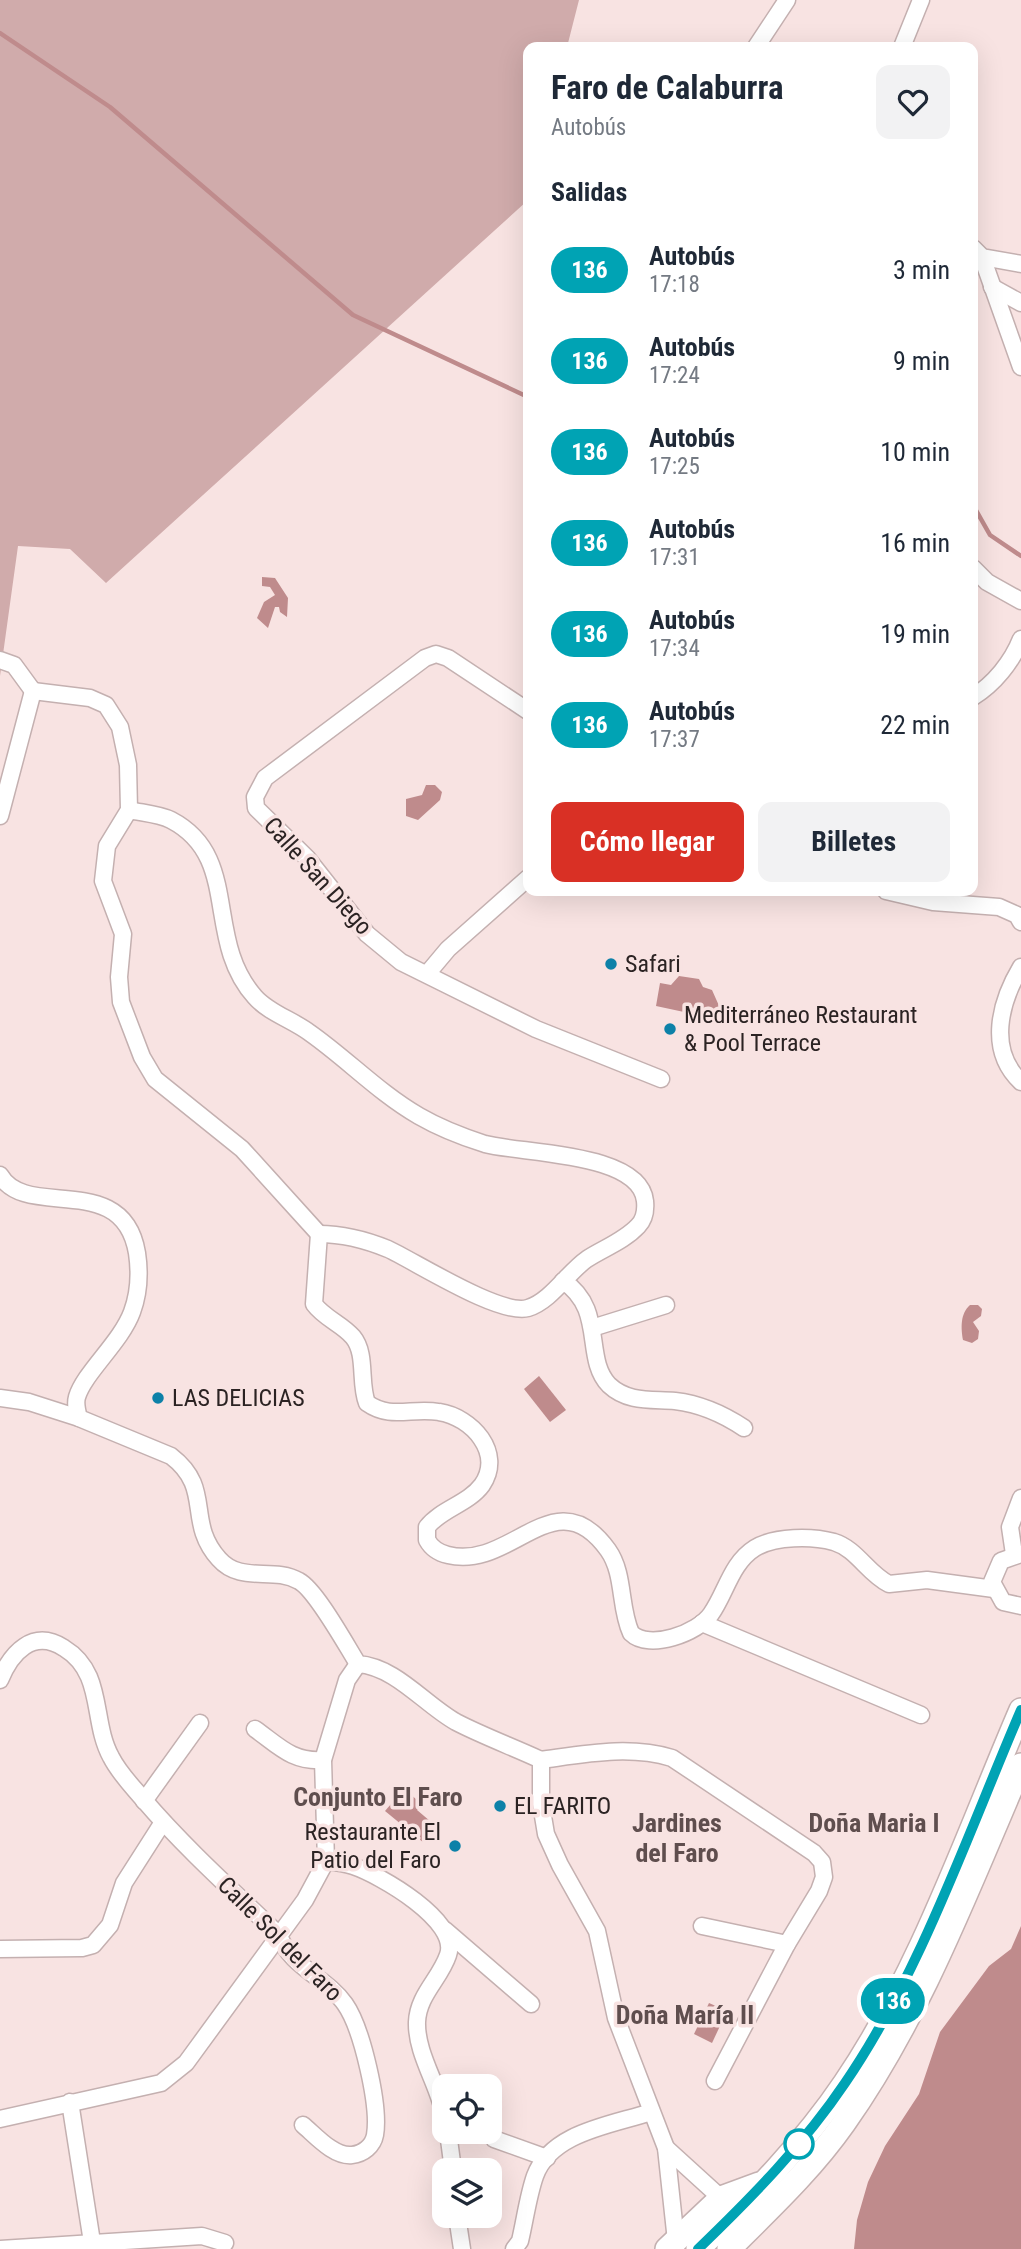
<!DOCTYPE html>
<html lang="es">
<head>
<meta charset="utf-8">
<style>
  :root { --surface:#fff; --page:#f2f2f3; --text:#1f2937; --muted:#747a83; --accent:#d93025 }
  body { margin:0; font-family:"Roboto Condensed",sans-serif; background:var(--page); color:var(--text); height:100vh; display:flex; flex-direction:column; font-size:26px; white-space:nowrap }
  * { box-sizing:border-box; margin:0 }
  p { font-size:23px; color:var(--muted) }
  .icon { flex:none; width:38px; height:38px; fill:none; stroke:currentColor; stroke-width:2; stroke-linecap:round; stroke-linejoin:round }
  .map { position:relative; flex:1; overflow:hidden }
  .sheet { position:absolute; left:523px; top:42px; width:455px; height:854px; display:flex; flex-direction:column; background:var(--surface); border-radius:14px; box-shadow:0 7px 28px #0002 }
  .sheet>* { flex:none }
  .badge { padding:0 14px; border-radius:23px; font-size:24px; line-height:46px }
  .tools { position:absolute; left:432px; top:2074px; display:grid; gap:14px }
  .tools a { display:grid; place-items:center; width:70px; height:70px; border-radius:14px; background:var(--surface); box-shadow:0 7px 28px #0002; font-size:35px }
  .map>.badge { position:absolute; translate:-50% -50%; box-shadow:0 0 0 4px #fff }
  h2 { padding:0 28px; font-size:26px; line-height:63px }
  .round { display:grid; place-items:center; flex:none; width:74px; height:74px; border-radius:14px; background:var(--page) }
  .head { display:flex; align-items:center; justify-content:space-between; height:119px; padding:0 28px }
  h1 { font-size:33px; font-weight:700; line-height:52px }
  .primary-button { display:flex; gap:14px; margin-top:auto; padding:14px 28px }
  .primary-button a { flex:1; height:80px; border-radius:14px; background:var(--accent); color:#fff; font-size:28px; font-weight:700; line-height:80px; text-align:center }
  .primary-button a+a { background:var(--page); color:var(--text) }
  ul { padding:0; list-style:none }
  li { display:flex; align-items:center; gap:21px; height:91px; padding:0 28px }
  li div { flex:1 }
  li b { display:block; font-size:26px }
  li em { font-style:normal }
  li .badge { min-width:77px; font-weight:700; text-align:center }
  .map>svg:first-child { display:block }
</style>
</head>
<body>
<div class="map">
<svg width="1021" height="2249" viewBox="0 0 1021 2249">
  <rect width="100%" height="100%" fill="#f8e3e2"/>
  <path fill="#d0abab" d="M0,0H579L567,47H528L527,201L106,583L70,549L18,546L0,676Z"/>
  <g fill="#bf8b8c">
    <path d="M262,577L275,578L288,598L287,617L280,612L279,607H275L268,628L257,618L264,602L275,595L270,587L262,586Z"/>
    <path d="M426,785H435L442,792L440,800L418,820L406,816V799L422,795Z"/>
    <path d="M679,976L699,979L703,987L712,990L724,1017H707L694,1022L684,1012L656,1006L660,983L671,985Z"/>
    <path d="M970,1305H978L982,1309L981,1316L973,1322L979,1331L978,1339L972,1343L963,1340C961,1328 960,1314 970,1305Z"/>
    <path d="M539,1376L566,1410L550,1422L524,1389Z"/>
    <path d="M404,1789L422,1804L417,1810L437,1827L424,1843L385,1811Z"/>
    <path d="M1021,1926V2249H854L857,2220L868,2182L885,2146L919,2094L940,2032L989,1966L1011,1949Z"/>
    <path d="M709,2003L727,2011L712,2043L694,2034Z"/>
  </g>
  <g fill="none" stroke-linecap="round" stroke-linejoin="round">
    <g stroke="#bf8b8c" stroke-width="4.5">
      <path d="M0,33L110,107L353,315L528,397"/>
      <path d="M973,505L990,535L1021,556"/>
    </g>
    <defs>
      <g id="minor">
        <path d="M756,47L787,0"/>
        <path d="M902,47L921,0"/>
        <path d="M973,248L982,257L1021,264"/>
        <path d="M982,257L1021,367"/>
        <path d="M992,287L1021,303"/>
        <path d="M973,568L987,582L1021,601"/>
        <path d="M0,660L14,665L33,691"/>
        <path d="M33,691L90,698L106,705L120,727L128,765L129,810L107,846L103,881L123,934L119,977L121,1002L142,1057L155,1079L242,1149L319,1234"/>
        <path d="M973,697C994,684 1012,662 1021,639"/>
        <path d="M528,711L448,658L436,654L425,658L265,778L255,797L256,808L307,858L367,934L401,962L536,1029L661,1079"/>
        <path d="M129,810C142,813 159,814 171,820C242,857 203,939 255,997C269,1013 293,1020 310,1033C347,1059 379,1093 419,1116C438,1127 463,1137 485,1144C523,1154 640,1152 645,1201C646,1211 645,1219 638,1226C624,1241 604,1248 587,1259C568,1272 551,1301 528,1308C500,1316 416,1262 388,1249C366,1240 343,1234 319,1234"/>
        <path d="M0,816L33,691"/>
        <path d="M886,891L933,902L999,907L1017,915L1021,922"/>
        <path d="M1021,967C1000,1002 987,1050 1021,1082"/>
        <path d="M427,974L448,949L528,878"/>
        <path d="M0,1175C26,1221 123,1169 137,1253C140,1273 139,1293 132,1312C121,1342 84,1373 77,1397C75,1404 77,1411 79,1418L171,1456C214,1489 185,1521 219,1559C241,1584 273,1566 299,1581C316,1590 346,1645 358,1664C396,1667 424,1704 456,1722C483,1736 513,1747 541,1760V1804L546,1834L560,1865L597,1931L616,2018L666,2148L676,2241"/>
        <path d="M319,1234L314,1304C324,1318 342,1324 353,1337C367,1354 359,1383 367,1403C391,1420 412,1407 439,1412C472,1417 504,1453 482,1485C468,1504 441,1509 427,1527V1540C432,1549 439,1553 448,1555C512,1571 555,1476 608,1550C625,1574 619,1607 631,1633C649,1651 698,1633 711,1614C726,1593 731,1563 755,1548C775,1536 812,1536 834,1542C857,1549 868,1574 889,1584L927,1580L994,1589"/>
        <path d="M563,1281C606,1309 583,1358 609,1385C628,1403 652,1399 675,1401C701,1404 723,1414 744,1428"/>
        <path d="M592,1328L666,1305"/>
        <path d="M0,1398L29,1402L79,1418"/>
        <path d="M1014,1554L1010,1527L1021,1498"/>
        <path d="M1021,1554L1001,1561L992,1582L1003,1602L1021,1606"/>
        <path d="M702,1623L921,1715"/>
        <path d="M0,1680C11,1653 33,1628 64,1648C105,1673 91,1721 111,1757C119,1773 132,1786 143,1799C185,1848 233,1891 279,1935C290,1967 326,1977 345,2004C362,2028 380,2106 375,2135C373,2146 363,2154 352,2155C334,2157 316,2136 303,2125"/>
        <path d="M255,1729C279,1746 292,1762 323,1760"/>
        <path d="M541,1760C585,1754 629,1745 672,1758L814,1853L822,1862L824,1877L819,1891L787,1944L715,2081"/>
        <path d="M144,1801L200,1723"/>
        <path d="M326,1861C335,1862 344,1863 353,1866C380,1875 460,1921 448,1955C440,1979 418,1995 417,2022C416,2053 438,2084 444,2114"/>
        <path d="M702,1926L787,1944"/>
        <path d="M445,1930L531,2004"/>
        <path d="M0,1949L82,1948L93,1945L110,1925L124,1883L163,1822"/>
        <path d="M70,2102L92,2242"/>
        <path d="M0,2119L161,2083L186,2063L305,1900L326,1861L323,1760L347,1680L358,1664"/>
        <path d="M448,2132L453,2170"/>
        <path d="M494,2139L547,2158"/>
        <path d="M666,2148L721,2198"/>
        <path d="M457,2216L462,2249"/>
        <path d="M0,2249L202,2236L225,2243"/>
        <path d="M514,2249L520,2241C525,2220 528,2196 535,2176C551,2132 612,2125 651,2112"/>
      </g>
      <g id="highway">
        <path d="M667,2249L721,2198L759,2184"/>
        <path d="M698,2249C751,2198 804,2144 845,2083C921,1971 968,1833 1021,1710"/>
        <path d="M729,2249C769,2209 811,2170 844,2123C921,2014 968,1887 1021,1765"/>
      </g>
    </defs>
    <use href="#minor" stroke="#c4b0b0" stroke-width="19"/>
    <use href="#highway" stroke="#c4b0b0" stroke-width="26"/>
    <use href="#minor" stroke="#fff" stroke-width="16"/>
    <use href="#highway" stroke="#fff" stroke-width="23"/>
  </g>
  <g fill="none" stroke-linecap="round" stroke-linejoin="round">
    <defs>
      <path id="line" d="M698,2249C751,2198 804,2144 845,2083C921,1972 968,1833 1021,1710"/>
    </defs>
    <use href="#line" stroke="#fff" stroke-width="16"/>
    <use href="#line" stroke="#00a3b4" stroke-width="10"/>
  </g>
  <g fill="#0d81a8" stroke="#f8e3e2" stroke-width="2.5">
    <circle cx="611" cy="964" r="7"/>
    <circle cx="670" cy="1029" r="7"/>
    <circle cx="158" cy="1398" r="7"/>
    <circle cx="500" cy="1806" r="7"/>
    <circle cx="455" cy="1846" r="7"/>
  </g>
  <circle fill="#fff" stroke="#00a3b4" stroke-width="3.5" cx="799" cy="2144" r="14"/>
  <g text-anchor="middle" stroke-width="7" stroke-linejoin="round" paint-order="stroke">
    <g font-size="24" fill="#2b2323" stroke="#f8e3e2">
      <text transform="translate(318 876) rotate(48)" y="8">Calle San Diego</text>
      <text transform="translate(280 1939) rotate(45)" y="8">Calle Sol del Faro</text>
    </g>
    <g font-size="24" fill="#2b2323" stroke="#f8e3e2" text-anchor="start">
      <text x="625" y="972">Safari</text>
      <text x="684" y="1023">Mediterráneo Restaurant<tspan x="684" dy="28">&amp; Pool Terrace</tspan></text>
      <text x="172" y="1406">LAS DELICIAS</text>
      <text x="514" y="1814">EL FARITO</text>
      <text x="441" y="1840" text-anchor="end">Restaurante El<tspan x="441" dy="28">Patio del Faro</tspan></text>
    </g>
    <g font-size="26" font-weight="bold" fill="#5f4e4e" stroke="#f8e3e2">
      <text x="378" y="1806">Conjunto El Faro</text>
      <text x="677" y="1832">Jardines<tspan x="677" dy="30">del Faro</tspan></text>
      <text x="874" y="1832">Doña Maria I</text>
      <text x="685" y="2024">Doña María II</text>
    </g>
  </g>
</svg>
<div class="tools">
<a><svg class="icon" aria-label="locate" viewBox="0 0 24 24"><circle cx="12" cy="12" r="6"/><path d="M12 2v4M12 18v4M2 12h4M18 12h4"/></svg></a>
<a><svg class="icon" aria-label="layers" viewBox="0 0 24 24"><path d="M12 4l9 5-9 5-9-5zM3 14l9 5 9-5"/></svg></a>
</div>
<b class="badge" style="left:893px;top:2001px;background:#00a3b4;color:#fff">136</b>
<section class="sheet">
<div class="head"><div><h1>Faro de Calaburra</h1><p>Autobús</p></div><a class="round"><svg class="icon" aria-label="heart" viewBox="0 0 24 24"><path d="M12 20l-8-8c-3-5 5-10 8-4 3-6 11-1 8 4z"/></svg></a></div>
<h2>Salidas</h2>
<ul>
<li><span class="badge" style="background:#00a3b4;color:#fff">136</span><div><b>Autobús</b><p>17:18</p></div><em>3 min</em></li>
<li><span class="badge" style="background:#00a3b4;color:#fff">136</span><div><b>Autobús</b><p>17:24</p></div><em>9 min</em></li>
<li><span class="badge" style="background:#00a3b4;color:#fff">136</span><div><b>Autobús</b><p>17:25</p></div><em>10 min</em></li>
<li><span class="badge" style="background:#00a3b4;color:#fff">136</span><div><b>Autobús</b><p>17:31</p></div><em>16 min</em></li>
<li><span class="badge" style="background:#00a3b4;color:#fff">136</span><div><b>Autobús</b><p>17:34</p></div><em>19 min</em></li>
<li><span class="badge" style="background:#00a3b4;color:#fff">136</span><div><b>Autobús</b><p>17:37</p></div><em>22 min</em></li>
</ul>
<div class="primary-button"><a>Cómo llegar</a><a>Billetes</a></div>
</section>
</div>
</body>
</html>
